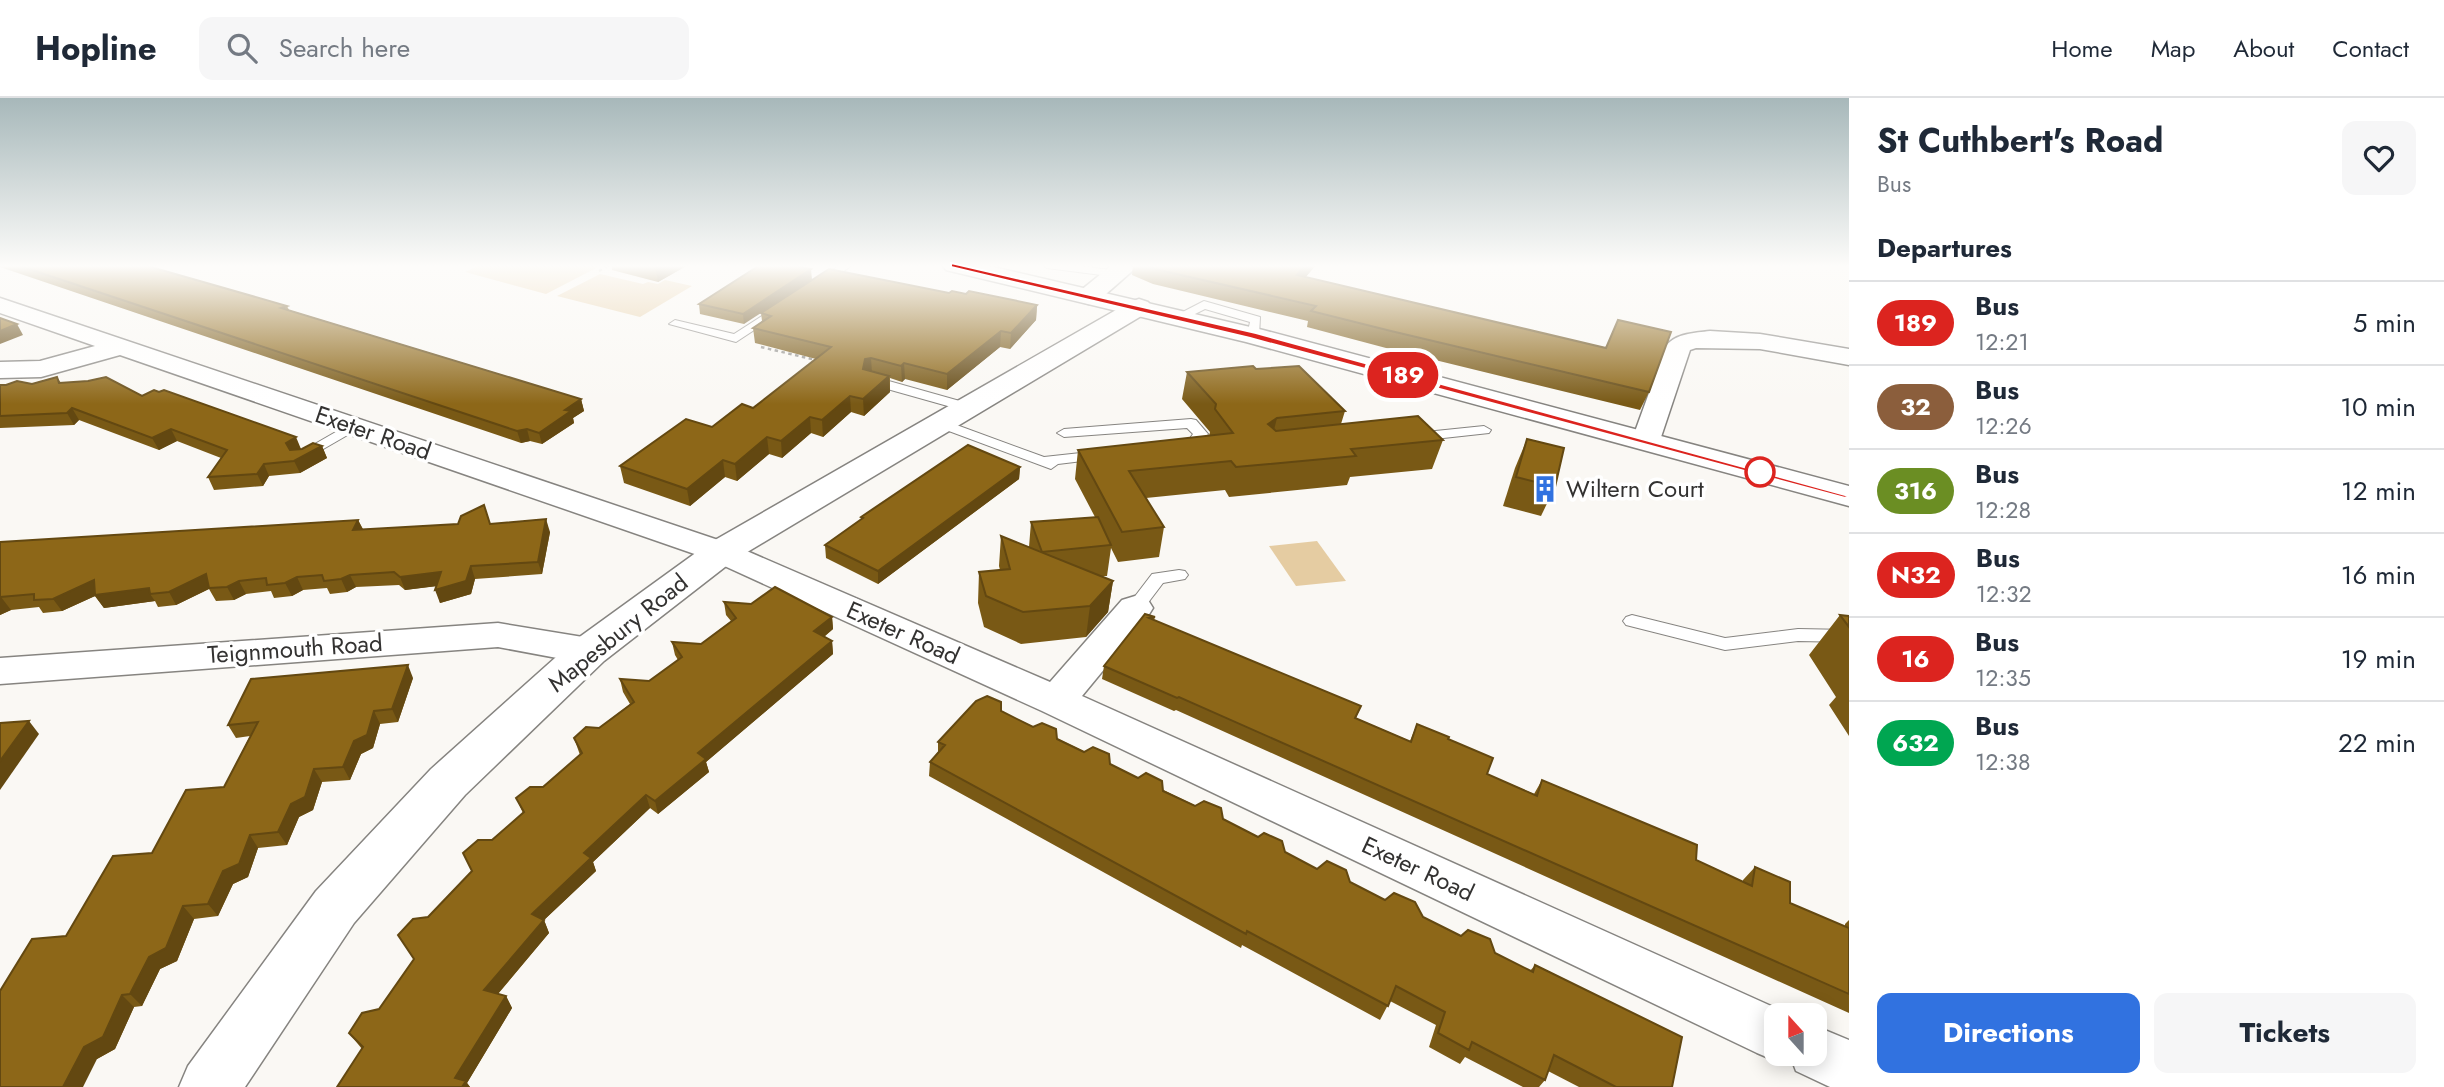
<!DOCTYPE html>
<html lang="en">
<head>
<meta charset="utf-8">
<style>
  :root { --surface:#fff; --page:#f6f6f7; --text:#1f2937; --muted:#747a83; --line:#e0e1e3; --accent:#3172e0 }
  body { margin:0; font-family:Jost,sans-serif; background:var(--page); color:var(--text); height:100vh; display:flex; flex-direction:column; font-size:26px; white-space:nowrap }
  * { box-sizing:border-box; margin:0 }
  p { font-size:23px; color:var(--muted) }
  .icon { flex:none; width:38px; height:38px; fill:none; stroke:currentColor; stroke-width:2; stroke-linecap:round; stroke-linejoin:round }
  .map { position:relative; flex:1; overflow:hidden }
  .drawer { display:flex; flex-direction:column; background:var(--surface); width:595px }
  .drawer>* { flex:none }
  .badge { padding:0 14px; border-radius:23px; font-size:24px; line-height:46px }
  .needle { width:46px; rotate:339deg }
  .buttons { position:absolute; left:1764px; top:905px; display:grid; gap:14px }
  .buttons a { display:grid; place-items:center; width:63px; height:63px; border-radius:14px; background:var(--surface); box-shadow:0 4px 18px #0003; font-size:35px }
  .map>.badge { position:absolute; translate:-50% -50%; box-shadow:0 0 0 4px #fff }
  h2 { padding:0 28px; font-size:26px; line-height:63px }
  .round { display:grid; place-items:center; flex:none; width:74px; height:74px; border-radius:14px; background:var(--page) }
  .summary { display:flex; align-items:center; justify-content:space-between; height:119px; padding:0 28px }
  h1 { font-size:33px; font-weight:700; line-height:52px }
  .action { display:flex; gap:14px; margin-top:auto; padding:14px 28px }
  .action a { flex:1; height:80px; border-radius:14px; background:var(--accent); color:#fff; font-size:28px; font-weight:700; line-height:80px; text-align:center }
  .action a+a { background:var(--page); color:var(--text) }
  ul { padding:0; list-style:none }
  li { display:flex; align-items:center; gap:21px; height:84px; padding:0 28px; border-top:2px solid var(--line) }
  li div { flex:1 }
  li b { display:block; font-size:26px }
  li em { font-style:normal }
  li .badge { min-width:77px; font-weight:700; text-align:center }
  header { display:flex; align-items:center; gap:42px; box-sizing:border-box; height:98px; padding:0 35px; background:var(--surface); border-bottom:2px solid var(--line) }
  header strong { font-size:33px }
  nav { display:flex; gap:38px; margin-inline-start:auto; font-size:24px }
  .search { width:490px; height:63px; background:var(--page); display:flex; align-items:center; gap:18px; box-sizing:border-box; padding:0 24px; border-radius:14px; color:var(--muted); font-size:26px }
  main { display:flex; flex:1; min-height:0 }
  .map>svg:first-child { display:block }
</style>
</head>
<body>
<header>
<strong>Hopline</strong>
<div class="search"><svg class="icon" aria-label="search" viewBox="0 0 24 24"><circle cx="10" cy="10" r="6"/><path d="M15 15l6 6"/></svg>Search here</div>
<nav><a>Home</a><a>Map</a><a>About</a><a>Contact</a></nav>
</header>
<main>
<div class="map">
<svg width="1849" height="989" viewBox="0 0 1849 989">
  <rect width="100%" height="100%" fill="#faf8f4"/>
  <g fill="#e5cca2">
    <path d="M480,167H602L546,196L465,174Z"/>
    <path d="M600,176L643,186L648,184L658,186L665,182L692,188L640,219L557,198Z"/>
    <path d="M1317,443L1346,483L1296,488L1269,448Z"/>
  </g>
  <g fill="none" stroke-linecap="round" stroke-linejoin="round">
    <defs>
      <g id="lane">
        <path d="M840,167H852L825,187H817V183Z"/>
        <path d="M1042,167H1074L1117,173L1123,176L1117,179L1047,170Z"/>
        <path d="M1204,203L1260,219L1259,238L1253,242L1247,238L1250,224L1205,211L1183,222L1173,219Z"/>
        <path d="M776,209L786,211L736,244L669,226L675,222L734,236Z"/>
        <path d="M871,278L974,307L976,310L969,314L866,285V279Z"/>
        <path d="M1191,321L1196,322L1208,336C1199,348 1186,359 1172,348L1174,345L1188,343L1193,336L1187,330L1064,339L1057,335L1064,331Z"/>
        <path d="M943,322L1044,359L1099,353L1106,357L1099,361L1058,366L1051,371L938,329L936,326Z"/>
        <path d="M353,324L358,325V331L306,361H296L294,358Z"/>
        <path d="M1484,328L1491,332L1489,335L1416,343L1409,339L1416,335Z"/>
        <path d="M1179,472L1185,473L1188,477L1185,481L1163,485L1141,514H1129L1126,510L1152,476Z"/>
        <path d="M1632,517L1725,540L1798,531L1849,532V544L1798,543L1725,552L1626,527L1623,523L1626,519Z"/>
      </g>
      <g id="street">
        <path d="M0,200L733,447L1050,584L1122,502L1135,498L1148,502L1153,510L1148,518L1082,598L1791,917H1776V956H1815V928L1849,942V989H1830L1796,973L1790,957L1776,963L1757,955L1042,613L709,461L120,257L41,279L0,280V264L40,263L95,248L0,215Z"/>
        <path d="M1710,233L1760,236L1849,251V267L1760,251L1696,250L1690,252L1660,342L1656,348L1646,351L1636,348L1632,342L1666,248C1676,235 1695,235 1710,233Z"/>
        <path d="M498,525L589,540L602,544L608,553L602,562L589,566L498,549L0,586V560Z"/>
      </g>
      <g id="secondary">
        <path d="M1112,167H1139L1098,203L1089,206L1080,203L1076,198L1080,193Z"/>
        <path d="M1139,201L1148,204L1152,209L1148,214L734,462L604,563L465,697L354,825L245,989H179L188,968L316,793L431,671L574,543L708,446L1130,204Z"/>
      </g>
      <path id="primary" d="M942,167H985L1263,232L1849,388V408L1246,244L946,172Z"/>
    </defs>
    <use href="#lane" stroke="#868480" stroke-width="2"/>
    <use href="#street" stroke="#868480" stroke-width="3"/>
    <use href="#secondary" stroke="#868480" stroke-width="3"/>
    <use href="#primary" stroke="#868480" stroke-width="3"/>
    <g stroke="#91908d" stroke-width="2.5" stroke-dasharray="3.5 3.5" stroke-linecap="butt">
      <path d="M599,173L609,167"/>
      <path d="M761,249L820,263"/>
    </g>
    <use href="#lane" fill="#fff" fill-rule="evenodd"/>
    <use href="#street" fill="#fff" fill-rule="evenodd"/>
    <use href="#secondary" fill="#fff" fill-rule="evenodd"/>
    <use href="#primary" fill="#fff" fill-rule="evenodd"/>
  </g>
  <g fill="#795915">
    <path d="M0,167H144L287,208L289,212L581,301L584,313L573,320L574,325L542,346L530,343L521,345L0,169Z"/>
    <path d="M612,167H688L658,184L612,172Z"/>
    <path d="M760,167L744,226L700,216L699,206Z"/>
    <path d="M1133,167H1316L1305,179L1649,294L1640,312L1386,250L1307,229L1308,223L1153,186L1132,177Z"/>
    <path d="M949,195L966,196L1037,207L1036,222L1010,251L1000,249L947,292L905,281L902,284L890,280V294L864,318L851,314L823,339L811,335L782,360L769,356L737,383L725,379L690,408L624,385L620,368L712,329L753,310L816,261L755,245L753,230L762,223L761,215Z"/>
    <path d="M1256,271L1345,313L1341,326L1443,342L1432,371L1350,379L1347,387L1229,399L1225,392L1146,400L1164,429L1159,459L1118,464L1111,450L1107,478H1101L1113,483L1108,514L1086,539L1021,546L984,529L978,505L979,474L1000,472L999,468L1001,438L1029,449L1031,424L1095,419L1075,381L1078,352L1209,338L1210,334L1182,301L1187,274Z"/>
    <path d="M57,279L61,285L142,298L301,351L322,348L327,360L300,375L269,378L263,388L214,392L208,379L221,360L177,343L159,352L79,322L74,327L0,330V287L32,286Z"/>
    <path d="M1527,341L1555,389L1541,418L1503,408L1515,370Z"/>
    <path d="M1020,369L1019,381L878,486L826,460L825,447L861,422V419Z"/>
    <path d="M358,422L363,431L490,426L550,434L542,476L475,481L471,496L440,505L436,488L405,492L399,487L356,489L347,494L330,496L327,490L303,492L292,498L274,500L271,493L246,496L234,502L216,503L209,491L176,507L158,509L155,503L104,510L95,498L62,513L43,515L39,509L11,512L0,517V444Z"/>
    <path d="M724,504L832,519L833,531L824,539L832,543L833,556L706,664L709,674L658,716L650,710L593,764L596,773L544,822L549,835L498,896L506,898L512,910L467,985L470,989H337L362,951L349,935L379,911L414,861L398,837L428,819L472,773L492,742L523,715L516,700L543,689L580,657L574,640L599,630L630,606L623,594L620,581L649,583L678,562L675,557L672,544L701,546L731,523L726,517Z"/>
    <path d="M1145,516L1155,519L1154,522L1361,608L1356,620L1410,643L1417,626L1448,641L1487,676L1534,696L1542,682L1696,762L1743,784V782L1755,769L1790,805L1845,829V826L1849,822V915L1176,612L1174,613L1102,581L1104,568Z"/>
    <path d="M1840,517L1849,518V638L1829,607L1836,599L1809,557Z"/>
    <path d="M413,580L398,624L380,626L373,650L361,656L350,682L322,684L313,712L299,719L287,747L258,750L248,779L233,786L218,818L194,821L177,863L160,871L142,908L134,909L115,951L97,961L66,838L152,755L224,689L250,638L236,640L228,627Z"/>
    <path d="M1001,613L1223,721L1317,771L1350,784L1385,802L1423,819L1530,873L1535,867L1672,989H1579L1548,973L1545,982L1539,989H1523L1465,959L1460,966L1429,949L1436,927L1390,903L1380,922L1242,847L1241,850L929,678L930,664L938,654V644Z"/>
  </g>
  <g fill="#634811">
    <path d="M655,167H688L658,184Z"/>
    <path d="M1306,167H1316L1294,193L1297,177Z"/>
    <path d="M811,171L812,182L744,226L743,216Z"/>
    <path d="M1037,207L1036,222L1010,251L1011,235Z"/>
    <path d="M17,226L23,237L0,246V233Z"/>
    <path d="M1001,233L1000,249L947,292V276Z"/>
    <path d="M871,260L872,275L863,271L865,261Z"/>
    <path d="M904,265L905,281L902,284L901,268Z"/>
    <path d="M889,278L890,294L864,318L863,301Z"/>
    <path d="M850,298L851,314L823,339L822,322Z"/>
    <path d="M581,301L584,313L573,320L574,325L542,346L539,335L565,312Z"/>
    <path d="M72,310L79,322L74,327L67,315Z"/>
    <path d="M810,319L811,335L782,360L781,343Z"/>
    <path d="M1277,320L1270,348L1268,326Z"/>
    <path d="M171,331L177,343L159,352L152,340Z"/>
    <path d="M527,331L530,343L521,345L517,333Z"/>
    <path d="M296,339L301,351L291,357L286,345Z"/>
    <path d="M767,339L769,356L737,383L735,366Z"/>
    <path d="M322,348L327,360L300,375L294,363Z"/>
    <path d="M723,362L725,379L690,408L687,391Z"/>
    <path d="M264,366L269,378L263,388L257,376Z"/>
    <path d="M1020,369L1019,381L878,486V473Z"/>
    <path d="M546,421L550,434L542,476L538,464Z"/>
    <path d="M358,422L364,434L353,432Z"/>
    <path d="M471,468L475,481L471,496L440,505L435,492Z"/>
    <path d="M441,474L446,487L405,492L400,479Z"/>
    <path d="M206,476L213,489L176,507L169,494Z"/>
    <path d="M350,477L356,489L347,494L341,481Z"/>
    <path d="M297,479L303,492L292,498L285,485Z"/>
    <path d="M94,482L149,490L150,496L155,503L104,510L95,498L62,513L53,501Z"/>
    <path d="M239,483L246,496L234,502L227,489Z"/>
    <path d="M1113,483L1108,514L1086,539L1090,508Z"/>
    <path d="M0,499H1L11,512L0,517Z"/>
    <path d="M832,519L833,531L815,546L814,533Z"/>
    <path d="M832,543L833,556L706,664L709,674L658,716L655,703L698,655Z"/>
    <path d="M408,567L413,580L398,624L392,611Z"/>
    <path d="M374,613L380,626L373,650L361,656L350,682L343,669L354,643Z"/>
    <path d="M29,623L39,636L0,692V663Z"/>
    <path d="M314,671L322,684L313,712L299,719L287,747L278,734L291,706Z"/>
    <path d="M646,697L650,710L593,764L596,773L544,822L549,835L490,905L484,892L532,816L584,755Z"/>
    <path d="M250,737L258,750L248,779L233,786L218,818L208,806L223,773Z"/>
    <path d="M183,808L194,821L177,863L160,871L142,908L130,896L149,859Z"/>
    <path d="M122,897L134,909L115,951L97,961L83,989H63L84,949Z"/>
    <path d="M506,898L512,910L467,985L470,989H461L455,980Z"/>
  </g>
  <g fill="#8d6718" stroke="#634811" stroke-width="2">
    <path d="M17,167H144L287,208L281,210L581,301L565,312L571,313L539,335L527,331L517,333Z"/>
    <path d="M760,167H790L811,171L743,216L699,206Z"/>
    <path d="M1147,167H1306L1297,177L1606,250L1618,222L1671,234L1649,294L1391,233L1311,213L1316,208L1155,171Z"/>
    <path d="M829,171L949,195L952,193L966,196L969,193L1037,207L1011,235L1001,233L947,276L904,265L901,268L871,260L865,261L863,271L889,278L863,301L850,298L822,322L810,319L781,343L767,339L735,366L723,362L687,391L620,368L686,321L712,329L742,306L753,310L831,249L753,230L771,218L761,215Z"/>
    <path d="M0,220L17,226L0,233Z"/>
    <path d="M1253,268L1256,271L1299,268L1345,313L1277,320L1268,326L1276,333L1418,318L1443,342L1351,351L1356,358L1236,369L1231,363L1129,373L1164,429L1122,434L1078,352L1233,335L1215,311L1216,306L1187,274Z"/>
    <path d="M57,279L59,285L88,283L106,279L142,298L154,292L159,294L164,292L296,339L286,345L290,352L302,351L313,345L322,348L294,363L264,366L257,376L208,379L227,352L171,331L152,340L72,310L67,315L0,318V287H6L17,283L32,286Z"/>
    <path d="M1527,341L1564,350L1555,389L1516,379Z"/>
    <path d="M968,347L1020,369L878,473L825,447L863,420L861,419Z"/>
    <path d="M484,407L490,426L546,421L538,464L471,468L466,483L435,492L441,474L400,479L394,474L350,477L341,481L324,483L322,477L297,479L285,485L267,487L266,480L239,483L227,489L209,490L206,476L169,494L150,496L149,490L95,497L94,482L53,501L34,502V496L0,499V444L358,422L353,432L458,426L461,418Z"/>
    <path d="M1098,419L1111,447L1042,454L1031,424Z"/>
    <path d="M1001,438L1113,483L1090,508L1023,514L986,498L979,474L1010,471Z"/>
    <path d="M775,489L832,519L814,533L832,543L698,655L706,661L655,703L646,697L584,755L591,760L532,816L544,822L484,892L506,898L455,980L466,983L462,989H337L363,949L349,935L362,915L379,911L414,861L398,837L413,821L428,819L472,773L463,755L478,742H492L524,714L516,700L530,689H543L582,655L574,640L586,629L599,630L634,604L620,581L649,583L682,559L672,544L701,546L736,520L724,504L751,506Z"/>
    <path d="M1145,516L1155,519L1149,520L1361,608L1355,620L1411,644L1417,626L1449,639L1448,641L1493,660L1487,676L1537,698L1542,682L1697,747L1696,762L1752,788L1755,769L1790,784V805L1849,830V896L1179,599L1177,600L1104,568Z"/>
    <path d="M1840,517L1849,518V529Z"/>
    <path d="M408,567L392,611L374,613L367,637L354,643L343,669L314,671L305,699L291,706L278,734L250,737L239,766L223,773L208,806L183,808L166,850L149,859L130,896L122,897L103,939L84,949L63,989H0V893L32,841L66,838L113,758L152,755L186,692L224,689L258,624L228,627L251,581Z"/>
    <path d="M987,598L1001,604V613L1033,629L1042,625L1056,631L1057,641L1084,654L1093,649L1109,656L1110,666L1138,680L1146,675L1162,683L1163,693L1195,708L1204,703L1221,710L1223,721L1258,739L1264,735L1282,743L1285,754L1317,771L1327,763L1346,772L1350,784L1385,802L1394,795L1415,804L1423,819L1461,838L1468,832L1490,841L1495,855L1533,874L1535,867L1682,939L1672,989H1616L1554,957L1545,982L1472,944L1469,952L1438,935L1445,914L1396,888L1388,908L1247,833L1246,836L930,664L945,647L938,644L976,603Z"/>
    <path d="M29,623L0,663V625Z"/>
  </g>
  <linearGradient id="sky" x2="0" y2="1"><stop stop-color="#a7b8ba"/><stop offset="0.55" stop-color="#fdfcfa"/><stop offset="1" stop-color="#fdfcfa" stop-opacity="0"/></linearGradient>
  <rect width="1849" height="306" fill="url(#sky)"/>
  <path fill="#dc241f" stroke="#fff" stroke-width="2" d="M951,165L1256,235L1849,398L1845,400L1250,240L951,169Z"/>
  <defs>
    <symbol id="building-bare" viewBox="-9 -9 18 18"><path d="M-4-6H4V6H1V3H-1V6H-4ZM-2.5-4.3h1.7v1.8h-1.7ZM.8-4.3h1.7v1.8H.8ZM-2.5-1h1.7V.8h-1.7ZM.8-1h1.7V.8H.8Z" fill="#3172e0" stroke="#fff" stroke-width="2.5" paint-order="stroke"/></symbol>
  </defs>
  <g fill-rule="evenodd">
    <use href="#building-bare" x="1526" y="372" width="38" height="38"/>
  </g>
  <circle fill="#fff" stroke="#dc241f" stroke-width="3.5" cx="1760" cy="374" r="14"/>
  <g text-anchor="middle" stroke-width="7" stroke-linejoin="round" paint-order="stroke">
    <g font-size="24" fill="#333231" stroke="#fff">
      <text transform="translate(373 335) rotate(19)" y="8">Exeter Road</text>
      <text transform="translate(618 535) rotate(-39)" y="8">Mapesbury Road</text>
      <text transform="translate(903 535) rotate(24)" y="8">Exeter Road</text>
      <text transform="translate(295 551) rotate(-4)" y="8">Teignmouth Road</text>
      <text transform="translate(1418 771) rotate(25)" y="8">Exeter Road</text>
    </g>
    <g font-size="24" fill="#333231" stroke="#fff" text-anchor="start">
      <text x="1566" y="399">Wiltern Court</text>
    </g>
  </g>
</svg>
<div class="buttons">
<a><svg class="needle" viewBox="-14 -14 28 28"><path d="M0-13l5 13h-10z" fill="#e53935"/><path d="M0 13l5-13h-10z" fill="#747a83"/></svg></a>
</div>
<b class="badge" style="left:1403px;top:277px;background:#dc241f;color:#fff">189</b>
</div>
<section class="drawer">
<div class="summary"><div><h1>St Cuthbert's Road</h1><p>Bus</p></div><a class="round"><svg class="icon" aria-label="heart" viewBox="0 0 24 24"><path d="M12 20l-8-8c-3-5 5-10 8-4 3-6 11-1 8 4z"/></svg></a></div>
<h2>Departures</h2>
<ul>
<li><span class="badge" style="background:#dc241f;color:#fff">189</span><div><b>Bus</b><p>12:21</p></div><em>5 min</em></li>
<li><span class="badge" style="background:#8b5e3c;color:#fff">32</span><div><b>Bus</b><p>12:26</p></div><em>10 min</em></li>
<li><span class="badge" style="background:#6b8e23;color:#fff">316</span><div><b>Bus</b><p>12:28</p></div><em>12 min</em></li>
<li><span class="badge" style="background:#dc241f;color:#fff">N32</span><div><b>Bus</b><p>12:32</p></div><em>16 min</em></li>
<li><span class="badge" style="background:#dc241f;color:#fff">16</span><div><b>Bus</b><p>12:35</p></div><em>19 min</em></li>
<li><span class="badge" style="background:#00a651;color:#fff">632</span><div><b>Bus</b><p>12:38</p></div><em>22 min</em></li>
</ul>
<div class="action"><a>Directions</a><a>Tickets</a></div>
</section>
</main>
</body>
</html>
